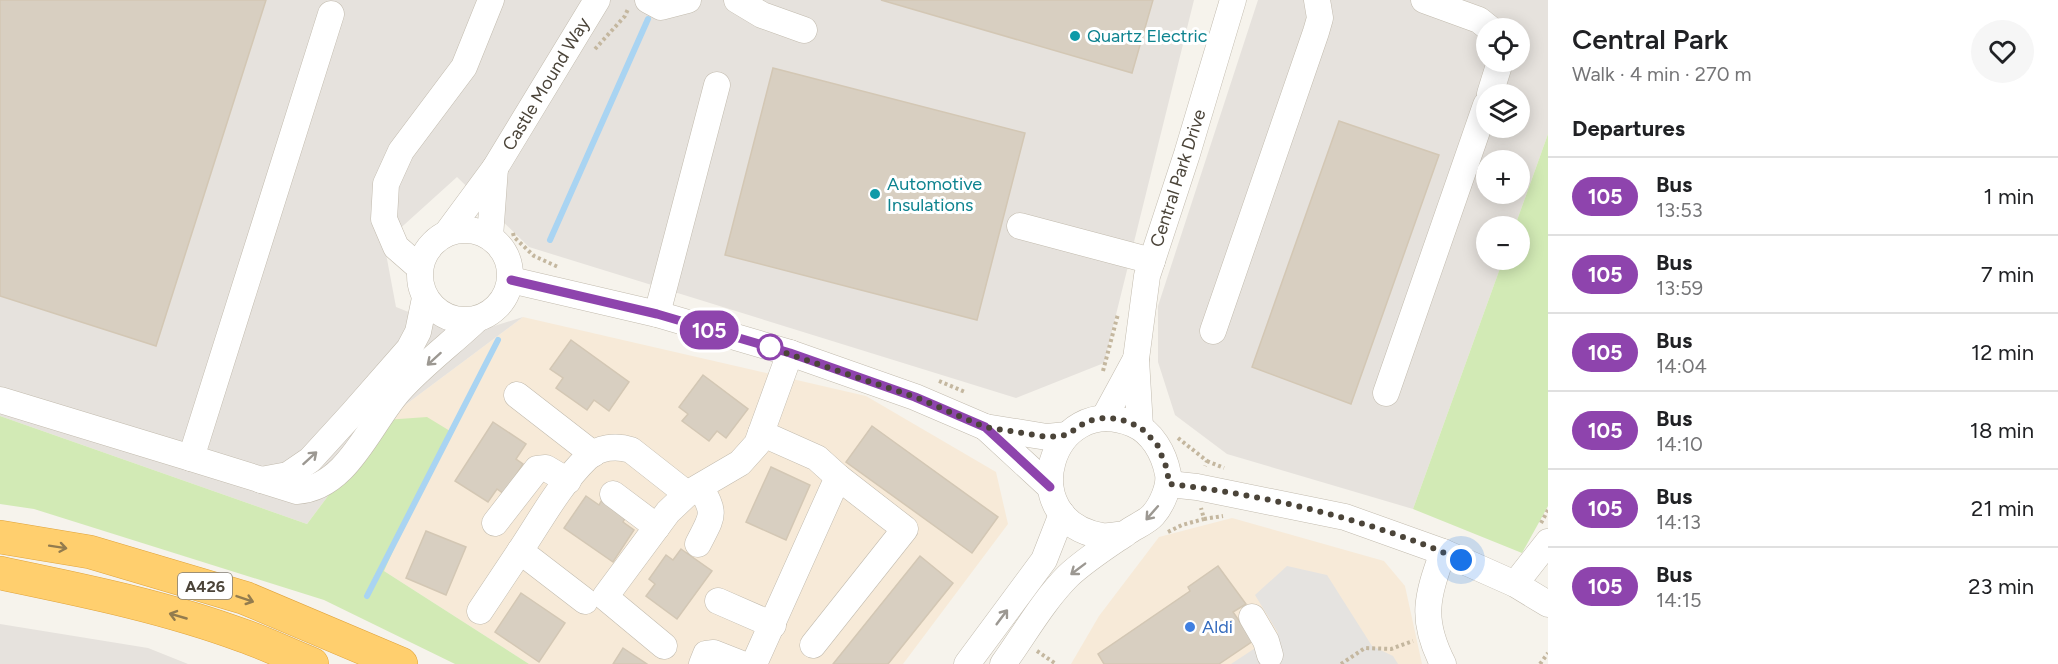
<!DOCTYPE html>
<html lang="en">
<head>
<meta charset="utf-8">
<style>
  :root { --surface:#fff; --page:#f6f6f6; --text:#202124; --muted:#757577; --line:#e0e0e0 }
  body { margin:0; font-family:Figtree,sans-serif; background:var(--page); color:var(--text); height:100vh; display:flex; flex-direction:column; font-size:22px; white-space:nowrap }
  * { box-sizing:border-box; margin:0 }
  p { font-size:20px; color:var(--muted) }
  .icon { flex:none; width:33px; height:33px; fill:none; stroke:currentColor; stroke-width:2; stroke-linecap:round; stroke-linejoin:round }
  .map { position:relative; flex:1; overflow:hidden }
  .panel { display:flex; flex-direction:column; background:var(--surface); width:510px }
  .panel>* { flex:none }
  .badge { padding:0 12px; border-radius:20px; font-size:21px; line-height:39px }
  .buttons { position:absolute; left:1476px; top:18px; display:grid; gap:12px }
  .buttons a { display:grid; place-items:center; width:54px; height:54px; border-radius:50%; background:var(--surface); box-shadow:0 3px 15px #0003; font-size:30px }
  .you { position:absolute; width:30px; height:30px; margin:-15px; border:4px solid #fff; border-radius:50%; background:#1a73e8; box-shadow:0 0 0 9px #1a73e833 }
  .map>.badge { position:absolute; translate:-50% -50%; box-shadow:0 0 0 3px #fff }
  h2 { padding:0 24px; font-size:22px; line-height:54px }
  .round { display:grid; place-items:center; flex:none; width:63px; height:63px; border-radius:32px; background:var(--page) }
  .overview { display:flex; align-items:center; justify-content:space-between; height:102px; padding:0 24px }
  h1 { font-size:28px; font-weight:600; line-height:45px }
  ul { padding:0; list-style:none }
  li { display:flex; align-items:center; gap:18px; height:78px; padding:0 24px; border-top:2px solid var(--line) }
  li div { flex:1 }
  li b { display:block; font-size:22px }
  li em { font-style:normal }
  li .badge { min-width:66px; font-weight:700; text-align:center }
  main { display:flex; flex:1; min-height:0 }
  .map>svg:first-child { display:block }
</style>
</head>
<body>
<main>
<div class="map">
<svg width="1548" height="664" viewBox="0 0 1548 664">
  <rect width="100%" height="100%" fill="#f6f3ec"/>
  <g fill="#f7ead8">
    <path d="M523,317L866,396L996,472L1008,524L903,664H529L384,571L385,420Z"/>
    <path d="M1232,518L1384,561L1405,586L1422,664H1071L1099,616L1159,537Z"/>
  </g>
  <g fill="#e6e2dd" fill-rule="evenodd">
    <path d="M0,0H1194L1104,363L1016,398L529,247L457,177L384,243L396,307L466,335L523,317L385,420L307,524L0,416Z"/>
    <path d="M1258,0H1548V134L1515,226H1486V260H1503L1413,509L1227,454L1175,415L1158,362V306ZM1486,28H1520V62H1486ZM1486,94H1520V128H1486ZM1486,160H1520V194H1486Z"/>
    <path d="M0,624L148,648L188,664H0Z"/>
  </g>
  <g fill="#d2eab5">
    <path d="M1548,134V506L1522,553L1413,509L1503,260H1520V226H1515Z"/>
    <path d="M0,416L307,524L385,420L427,417L450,431L427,475L384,571L529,664H455L324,600L34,509L0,504Z"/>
  </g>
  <path fill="#e5e3e0" d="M1287,566L1327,575L1372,646L1393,656L1398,664H1231L1278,633L1255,595Z"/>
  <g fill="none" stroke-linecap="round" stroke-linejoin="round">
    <g stroke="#a9d4f2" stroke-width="6">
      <path d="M550,240L648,19"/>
      <path d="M367,596L498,340"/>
    </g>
  </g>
  <g fill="#d8cfc1" stroke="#d3c7b4" stroke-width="1.5">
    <path d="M0,0H266L156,346L0,296Z"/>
    <path d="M881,0H1153L1132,73Z"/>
    <path d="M773,68L1025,133L977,320L725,255Z"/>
    <path d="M1339,121L1439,155L1351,404L1252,367Z"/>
    <path d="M571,340L629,382L609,411L594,400L587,410L556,388L563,378L550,369Z"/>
    <path d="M703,375L748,409L726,438L717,431L709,441L682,421L688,414L679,407Z"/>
    <path d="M493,422L526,444L516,459L523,464L504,494L497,489L488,502L455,481Z"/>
    <path d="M872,426L998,517L972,553L846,462Z"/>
    <path d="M771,467L810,485L786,540L746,522Z"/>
    <path d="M586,496L599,505L603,498L627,515L623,522L634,530L613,562L564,528Z"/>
    <path d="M426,531L466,547L446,595L406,578Z"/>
    <path d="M681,549L712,571L677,619L646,596L655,584L649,579L666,555L673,560Z"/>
    <path d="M920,556L953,583L888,664H833Z"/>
    <path d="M1218,566L1246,604L1233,612L1253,641L1219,664H1104L1098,654L1190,591L1188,587Z"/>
    <path d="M521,593L565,623L539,662L495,632Z"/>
    <path d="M623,648L647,664H613Z"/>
  </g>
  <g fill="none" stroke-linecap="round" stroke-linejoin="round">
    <defs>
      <g id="minor">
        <path d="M648,0L661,7L688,0"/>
        <path d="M737,0L762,15L804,30"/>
        <path d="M1424,0L1479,20L1489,28"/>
        <path d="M331,14L191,458L297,491C347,488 369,425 399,391C422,365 452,343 477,319"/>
        <path d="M1490,94L1500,62"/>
        <path d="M1020,226L1152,261"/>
        <circle cx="465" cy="275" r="45"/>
        <path d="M447,233L495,168L597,0"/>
        <path d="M490,237L495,168"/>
        <path d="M420,268L396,247L384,219L386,184L401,151L464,67L491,0"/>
        <path d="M511,280L657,314L790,353L915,397L985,427L1047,437L1067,435"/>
        <path d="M657,314L717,85"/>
        <path d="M1213,331L1316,32L1320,18L1317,0"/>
        <path d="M1386,393L1486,105"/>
        <path d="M517,395L593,454"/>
        <path d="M0,400L191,458"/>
        <path d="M1104,418L1136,359"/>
        <path d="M985,427L1050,487"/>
        <path d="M1140,427L1136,359L1147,276L1187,154L1233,0"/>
        <path d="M261,480L288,475L310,460L352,414L409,349L418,332L425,298"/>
        <path d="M1169,484L1197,487L1345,517L1443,552L1515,584L1548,604"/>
        <path d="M613,494L657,527"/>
        <path d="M495,523L537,469L546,468L568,481"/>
        <path d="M698,544C712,516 717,515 700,487"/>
        <path d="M1515,584L1548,542"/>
        <path d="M585,601L520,551C540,521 560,484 587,458C599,447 616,445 631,450L687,494"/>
        <path d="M718,601L773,625"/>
        <path d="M480,611L520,551"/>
        <path d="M1252,617L1266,641L1270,655"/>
        <path d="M813,645L905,529L838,477"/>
        <path d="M664,646L605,597L668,512L687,494L740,463L757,444L790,353"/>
        <path d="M702,664L706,654L714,653L742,664"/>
        <path d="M754,664L838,477L817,458L761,433"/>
        <path d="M967,664L1044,560L1062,514"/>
        <path d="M1003,664C1024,635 1043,601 1068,576C1085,560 1107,546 1126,533C1134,527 1147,522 1153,515C1162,505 1170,486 1168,474C1164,453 1152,432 1133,424C1050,390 1012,521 1102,536C1109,537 1118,535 1125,534"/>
        <path d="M1443,664C1420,619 1427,597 1443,552"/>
      </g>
      <g id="highway">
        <path d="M0,537L90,552L245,598L401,664"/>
        <path d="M0,573C82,590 166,607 244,636C267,644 289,655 312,664"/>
      </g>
    </defs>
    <use href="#minor" stroke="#c2bbae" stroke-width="27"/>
    <use href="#highway" stroke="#e0a43c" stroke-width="34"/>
    <g stroke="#c4b79f" stroke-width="4" stroke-dasharray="3 3" stroke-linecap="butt">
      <path d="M595,49L625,16L628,9"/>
      <path d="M513,233L514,237L534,256L558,267"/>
      <path d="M1103,371L1118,314"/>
      <path d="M939,381L965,392"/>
      <path d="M1178,438L1207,461L1205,466"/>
      <path d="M1207,461L1224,468"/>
      <path d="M1204,519L1223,516"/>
      <path d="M1541,523L1548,510"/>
      <path d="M1168,532L1182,525L1204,519L1201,508"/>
      <path d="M1037,651L1056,664"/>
      <path d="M1341,664L1365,648L1391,649L1413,641"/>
      <path d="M1540,664L1548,653"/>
    </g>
    <use href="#minor" stroke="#fff" stroke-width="26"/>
    <use href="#highway" stroke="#ffcf6e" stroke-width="33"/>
  </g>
  <defs><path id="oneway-shaft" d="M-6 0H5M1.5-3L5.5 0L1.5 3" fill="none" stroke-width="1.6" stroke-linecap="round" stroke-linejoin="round" transform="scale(1.5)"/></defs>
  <g stroke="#9c9892">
    <use href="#oneway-shaft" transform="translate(434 359) rotate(138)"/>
    <use href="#oneway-shaft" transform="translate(310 458) rotate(-42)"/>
    <use href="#oneway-shaft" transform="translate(1152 513) rotate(131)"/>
    <use href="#oneway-shaft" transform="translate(1078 569) rotate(143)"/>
    <use href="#oneway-shaft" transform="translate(1002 617) rotate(-53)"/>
  </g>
  <g stroke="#937c4e">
    <use href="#oneway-shaft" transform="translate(58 547) rotate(9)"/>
    <use href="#oneway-shaft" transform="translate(245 599) rotate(19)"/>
    <use href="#oneway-shaft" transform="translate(178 616) rotate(-164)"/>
  </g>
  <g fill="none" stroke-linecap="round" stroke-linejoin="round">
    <defs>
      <path id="line" d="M511,280L657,314L790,353L915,397L985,427L1050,487"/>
    </defs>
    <use href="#line" stroke="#fff" stroke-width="14"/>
    <use href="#line" stroke="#8e44ad" stroke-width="9"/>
    <path stroke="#4b4439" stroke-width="6" stroke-dasharray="0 10.8" d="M770,347H768L915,397L985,427L1047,437L1067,435L1087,421L1104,418L1120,419L1140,427L1157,444L1167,469L1169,484C1267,495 1371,520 1461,560"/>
  </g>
  <g fill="#0f9aa8" stroke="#fff" stroke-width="2">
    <circle cx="1075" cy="36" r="6"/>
    <circle cx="875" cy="194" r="6"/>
  </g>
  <circle fill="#fff" stroke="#8e44ad" stroke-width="3" cx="770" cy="347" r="12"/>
  <circle fill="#3f7fe0" stroke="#fff" stroke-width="2" cx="1190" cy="627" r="6"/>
  <g text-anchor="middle" stroke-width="6" stroke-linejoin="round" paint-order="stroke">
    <rect fill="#fff" stroke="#817c74" stroke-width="1.5" x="178" y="573" width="54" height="26" rx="4.5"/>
    <g font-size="16" font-weight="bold" fill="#4b4439">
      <text x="205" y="592">A426</text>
    </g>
    <g font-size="18" fill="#0d838f" stroke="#fff" text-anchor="start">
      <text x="1087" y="42">Quartz Electric</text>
      <text x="887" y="190">Automotive<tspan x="887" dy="21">Insulations</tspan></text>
    </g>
    <g font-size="18" fill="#4b4439" stroke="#fff">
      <text transform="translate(546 84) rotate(-59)" y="6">Castle Mound Way</text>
      <text transform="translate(1178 178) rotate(-72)" y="6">Central Park Drive</text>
    </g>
    <g font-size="18" fill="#366cbe" stroke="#fff" text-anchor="start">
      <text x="1202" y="633">Aldi</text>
    </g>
  </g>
</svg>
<div class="buttons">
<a><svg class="icon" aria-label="locate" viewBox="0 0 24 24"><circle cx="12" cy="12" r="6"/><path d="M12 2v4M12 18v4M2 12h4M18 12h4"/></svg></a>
<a><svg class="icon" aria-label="layers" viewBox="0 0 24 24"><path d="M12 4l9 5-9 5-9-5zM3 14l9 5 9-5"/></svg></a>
<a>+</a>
<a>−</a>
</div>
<div class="you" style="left:1461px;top:560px"></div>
<b class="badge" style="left:709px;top:330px;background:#8e44ad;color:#fff">105</b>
</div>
<section class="panel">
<div class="overview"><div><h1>Central Park</h1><p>Walk · 4 min · 270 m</p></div><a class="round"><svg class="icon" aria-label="heart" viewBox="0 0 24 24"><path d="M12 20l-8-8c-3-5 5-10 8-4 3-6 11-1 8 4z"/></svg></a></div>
<h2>Departures</h2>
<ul>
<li><span class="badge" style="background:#8e44ad;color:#fff">105</span><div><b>Bus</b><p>13:53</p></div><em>1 min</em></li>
<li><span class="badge" style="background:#8e44ad;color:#fff">105</span><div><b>Bus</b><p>13:59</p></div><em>7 min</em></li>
<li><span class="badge" style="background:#8e44ad;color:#fff">105</span><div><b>Bus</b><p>14:04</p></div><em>12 min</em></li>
<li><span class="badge" style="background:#8e44ad;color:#fff">105</span><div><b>Bus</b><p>14:10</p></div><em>18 min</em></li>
<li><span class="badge" style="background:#8e44ad;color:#fff">105</span><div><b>Bus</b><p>14:13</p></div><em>21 min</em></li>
<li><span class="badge" style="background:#8e44ad;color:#fff">105</span><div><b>Bus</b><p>14:15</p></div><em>23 min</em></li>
</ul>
</section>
</main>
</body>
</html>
